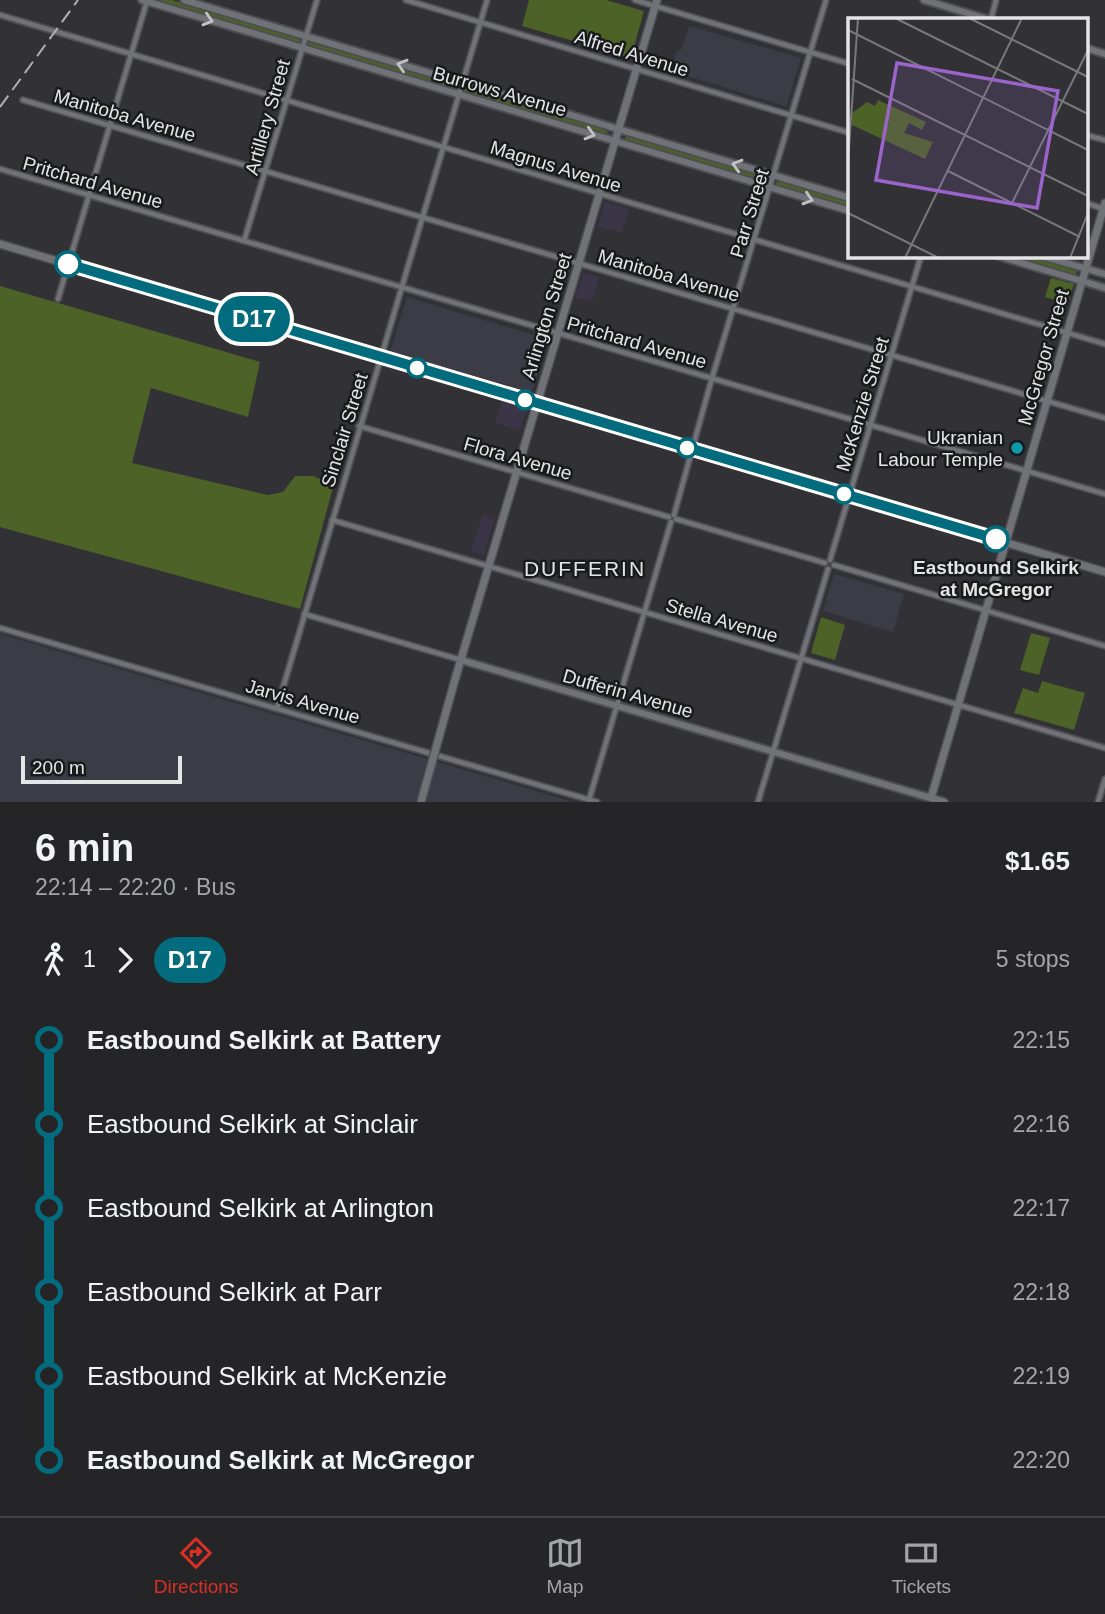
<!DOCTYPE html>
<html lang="en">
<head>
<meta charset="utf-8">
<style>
  :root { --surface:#252528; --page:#313134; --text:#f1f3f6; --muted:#a3a5a8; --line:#424245; --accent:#d93025 }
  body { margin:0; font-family:Helvetica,sans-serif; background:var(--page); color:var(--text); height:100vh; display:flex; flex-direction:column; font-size:26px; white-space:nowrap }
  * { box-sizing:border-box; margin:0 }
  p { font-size:23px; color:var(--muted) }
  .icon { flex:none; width:38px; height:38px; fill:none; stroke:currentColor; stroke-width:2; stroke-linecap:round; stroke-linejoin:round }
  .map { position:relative; height:802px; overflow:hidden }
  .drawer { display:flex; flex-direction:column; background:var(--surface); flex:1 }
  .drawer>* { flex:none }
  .badge { padding:0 14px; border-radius:23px; font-size:24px; line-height:46px }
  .scale { position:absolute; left:21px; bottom:18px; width:161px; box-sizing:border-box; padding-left:7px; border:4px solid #e5e5e8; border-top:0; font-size:19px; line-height:24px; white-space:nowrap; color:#e5e5e8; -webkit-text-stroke:5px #191a1c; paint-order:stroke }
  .map>.badge { position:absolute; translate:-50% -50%; box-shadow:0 0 0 4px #fff }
  .legs { display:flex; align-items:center; gap:10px; height:77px; padding:0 35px; font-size:23px }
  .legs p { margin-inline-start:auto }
  .headline { display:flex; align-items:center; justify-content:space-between; height:119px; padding:0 35px }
  h1 { font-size:38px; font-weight:600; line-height:52px }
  ul { padding:0 35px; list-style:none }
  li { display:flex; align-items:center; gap:24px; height:84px; font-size:26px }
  li i { display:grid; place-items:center; width:10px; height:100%; margin:0 9px; background:currentColor }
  li i::after { content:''; width:18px; height:18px; margin:-9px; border:5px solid; border-radius:50%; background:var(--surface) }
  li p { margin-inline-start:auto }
  li:first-child i { background:linear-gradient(#0000 50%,currentColor 0) }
  li:last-child i { background:linear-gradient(currentColor 50%,#0000 0) }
  .menu { display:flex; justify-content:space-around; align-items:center; height:98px; border-top:2px solid var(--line); background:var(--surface); font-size:19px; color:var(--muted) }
  .menu a { display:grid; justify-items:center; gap:4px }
  .menu .on { color:var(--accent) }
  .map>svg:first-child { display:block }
</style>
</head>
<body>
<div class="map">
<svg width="1105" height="802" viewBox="0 0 1105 802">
  <rect width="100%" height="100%" fill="#313136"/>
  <g fill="#3b3647">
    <path d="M605,202L629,209L622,233L598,227Z"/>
    <path d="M584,273L599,277L592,302L575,297Z"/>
    <path d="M502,400L525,406L526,411L520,430L495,423Z"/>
    <path d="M482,516L494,520L484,555L471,551Z"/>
  </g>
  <g fill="#3b3c46">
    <path d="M689,26L801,58L787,104L785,106L671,71L677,50H681Z"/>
    <path d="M407,297L547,339L542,359L537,361L535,367L538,372L532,392L390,352Z"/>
    <path d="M834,574L904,594L893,632L823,611Z"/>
    <path d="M0,634L434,761L573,802H0Z"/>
  </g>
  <g fill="#4d6226">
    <path d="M152,0H172L299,38L301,42L299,44Z"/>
    <path d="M529,0H606L644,11L631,58L522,26Z"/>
    <path d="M308,42L455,84L457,88L455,90L308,47Z"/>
    <path d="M467,88L598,127L608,132L607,134L596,133L464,93V89Z"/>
    <path d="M625,137L635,138L767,177L769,181L767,183L629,142L625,140Z"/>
    <path d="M780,181L849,201V208L778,187L776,182Z"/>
    <path d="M1009,256H1030L1077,271L1076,274H1072Z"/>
    <path d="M1051,278L1074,284L1068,304L1045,297Z"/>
    <path d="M0,286L260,362L248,417L151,388L132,463L268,495L283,492L295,476H313L334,484L300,609L0,527Z"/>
    <path d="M821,617L845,625L835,660L811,653Z"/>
    <path d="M1031,633L1050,638L1039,675L1020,670Z"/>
    <path d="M1042,681L1085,693L1074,730L1014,713L1023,688L1038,693Z"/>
  </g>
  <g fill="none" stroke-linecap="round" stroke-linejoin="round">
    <defs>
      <g id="minor">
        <path d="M406,0L850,133"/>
        <path d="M635,0L850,64"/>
        <path d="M0,15L1105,344"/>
        <path d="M991,19L996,0"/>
        <path d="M23,100L1105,418"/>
        <path d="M1086,135L1105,140"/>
        <path d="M0,169L1105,494"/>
        <path d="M1086,203L1104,209"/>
        <path d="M244,241L317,0"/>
        <path d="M58,299L147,1"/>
        <path d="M359,426L669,517"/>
        <path d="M674,515L712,378L826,0"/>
        <path d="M676,519L825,563"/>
        <path d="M332,520L1105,748"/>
        <path d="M830,560L921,256"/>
        <path d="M834,565L1105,646"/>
        <path d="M304,614L461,660"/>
        <path d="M0,628L597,802"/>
        <path d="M277,708L487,0"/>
        <path d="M589,800L671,522"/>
        <path d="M758,802L828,569"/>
        <path d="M1098,802L1105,779"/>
      </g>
      <g id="tertiary">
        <path d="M142,0L850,211"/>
        <path d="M184,0L850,198"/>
        <path d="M924,0L987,19"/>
        <path d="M1086,48L1105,54"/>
        <path d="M998,256L1105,288"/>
        <path d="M1042,256L1105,274"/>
        <path d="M461,660L931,798"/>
      </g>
      <g id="secondary">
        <path d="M0,244L1105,572"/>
        <path d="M456,676L657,0"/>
        <path d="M944,802L931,798L1105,203"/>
      </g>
    </defs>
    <use href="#minor" stroke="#4e4e53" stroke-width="8"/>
    <use href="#tertiary" stroke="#4e4e53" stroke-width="10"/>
    <use href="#secondary" stroke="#4e4e53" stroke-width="10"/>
    <use href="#minor" stroke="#717278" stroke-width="4.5"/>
    <use href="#tertiary" stroke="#717278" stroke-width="6"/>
    <use href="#secondary" stroke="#717278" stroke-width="7"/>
    <path stroke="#b1b1b4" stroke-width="2" stroke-dasharray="14 7" stroke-linecap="butt" d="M0,107L78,0"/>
    <defs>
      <path id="secondary-bridge" d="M421,802L456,676"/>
    </defs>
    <use href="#secondary-bridge" stroke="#4e4e53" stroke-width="10" stroke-linecap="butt"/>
    <use href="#secondary-bridge" stroke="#717278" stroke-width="7"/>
  </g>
  <defs><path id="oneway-chevron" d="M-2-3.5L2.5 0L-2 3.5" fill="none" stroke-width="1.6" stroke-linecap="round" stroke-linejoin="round" transform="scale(1.75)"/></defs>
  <g stroke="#c2c2c6">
    <use href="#oneway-chevron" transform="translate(208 20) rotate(17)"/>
    <use href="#oneway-chevron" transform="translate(402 65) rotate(-163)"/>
    <use href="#oneway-chevron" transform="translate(590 134) rotate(16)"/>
    <use href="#oneway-chevron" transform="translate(737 165) rotate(-164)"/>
    <use href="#oneway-chevron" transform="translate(808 199) rotate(17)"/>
  </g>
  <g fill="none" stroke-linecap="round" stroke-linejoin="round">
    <defs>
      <path id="line-1" d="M68,264L996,539"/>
    </defs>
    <use href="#line-1" stroke="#fff" stroke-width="16"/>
    <use href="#line-1" stroke="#026c7e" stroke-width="10"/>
  </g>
  <g fill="#fff" stroke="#026c7e" stroke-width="3.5">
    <circle cx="68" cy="264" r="12"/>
    <circle cx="417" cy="368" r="9"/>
    <circle cx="525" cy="400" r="9"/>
    <circle cx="687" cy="448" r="9"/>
    <circle cx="844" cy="494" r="9"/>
    <circle cx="996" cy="539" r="12"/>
  </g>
  <circle fill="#0f9aa8" stroke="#191a1c" stroke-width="2.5" cx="1017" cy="448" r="7"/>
  <g text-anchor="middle" stroke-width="5" stroke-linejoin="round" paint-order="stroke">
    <g font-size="19" fill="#e5e5e8" stroke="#191a1c">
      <text transform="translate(632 53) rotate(17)" y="7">Alfred Avenue</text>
      <text transform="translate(500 91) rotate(16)" y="7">Burrows Avenue</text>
      <text transform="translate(125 115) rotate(16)" y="7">Manitoba Avenue</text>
      <text transform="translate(267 117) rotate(-74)" y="7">Artillery Street</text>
      <text transform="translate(556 166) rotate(17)" y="7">Magnus Avenue</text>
      <text transform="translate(93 182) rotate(16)" y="7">Pritchard Avenue</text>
      <text transform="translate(749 213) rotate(-73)" y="7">Parr Street</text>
      <text transform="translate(669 275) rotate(16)" y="7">Manitoba Avenue</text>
      <text transform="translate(546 316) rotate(-73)" y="7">Arlington Street</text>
      <text transform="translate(637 342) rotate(16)" y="7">Pritchard Avenue</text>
      <text transform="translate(1043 357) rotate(-74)" y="7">McGregor Street</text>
      <text transform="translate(862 404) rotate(-73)" y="7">McKenzie Street</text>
      <text transform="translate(344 430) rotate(-73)" y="7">Sinclair Street</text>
      <text transform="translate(518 458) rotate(16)" y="7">Flora Avenue</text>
      <text transform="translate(722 620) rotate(16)" y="7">Stella Avenue</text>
      <text transform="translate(628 693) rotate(16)" y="7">Dufferin Avenue</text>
      <text transform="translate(303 701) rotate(16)" y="7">Jarvis Avenue</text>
    </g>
    <g font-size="19" fill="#e5e5e8" stroke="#191a1c" text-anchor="end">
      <text x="1003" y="444">Ukranian<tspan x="1003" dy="22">Labour Temple</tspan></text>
    </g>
    <g font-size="19" font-weight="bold" fill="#e5e5e8" stroke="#191a1c">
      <text x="996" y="574">Eastbound Selkirk<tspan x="996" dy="22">at McGregor</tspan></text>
    </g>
    <g font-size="21" letter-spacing="2" fill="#e5e5e8" stroke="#191a1c">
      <text x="585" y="576">DUFFERIN</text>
    </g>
  </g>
  <g transform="translate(848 18)">
    <rect width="240" height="240" fill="#313136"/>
    <path d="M30,82L78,104L74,112L61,105L56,115L85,124L77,141L4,107V95L19,84L27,88Z" fill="#4d6226"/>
    <path fill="none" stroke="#79797d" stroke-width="2" d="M47,0L240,96M121,0L240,59M0,12L240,132M4,61L240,178M0,144L10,0M100,153L164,185M0,195L91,240M232,219L164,185L240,32M57,240L174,0M222,240L240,195"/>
    <path fill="#9b64cb" fill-opacity="0.15" stroke="#9b64cb" stroke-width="3.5" d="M49,45L210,73L189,190L28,162Z"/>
    <rect width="240" height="240" fill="none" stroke="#e5e5e8" stroke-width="3.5"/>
  </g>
</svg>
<div class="scale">200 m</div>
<b class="badge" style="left:254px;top:319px;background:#026c7e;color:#fff">D17</b>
</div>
<section class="drawer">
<div class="headline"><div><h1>6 min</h1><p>22:14 – 22:20 · Bus</p></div><b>$1.65</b></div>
<div class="legs"><svg class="icon" aria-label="walk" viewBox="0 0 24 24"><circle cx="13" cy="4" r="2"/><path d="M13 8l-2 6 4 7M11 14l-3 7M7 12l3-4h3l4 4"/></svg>1<svg class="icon" aria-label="forward" viewBox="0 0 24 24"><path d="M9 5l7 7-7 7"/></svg><b class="badge" style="background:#026c7e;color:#fff">D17</b><p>5 stops</p></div>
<ul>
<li><i style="color:#026c7e"></i><b>Eastbound Selkirk at Battery</b><p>22:15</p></li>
<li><i style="color:#026c7e"></i><span>Eastbound Selkirk at Sinclair</span><p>22:16</p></li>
<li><i style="color:#026c7e"></i><span>Eastbound Selkirk at Arlington</span><p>22:17</p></li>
<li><i style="color:#026c7e"></i><span>Eastbound Selkirk at Parr</span><p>22:18</p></li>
<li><i style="color:#026c7e"></i><span>Eastbound Selkirk at McKenzie</span><p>22:19</p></li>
<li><i style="color:#026c7e"></i><b>Eastbound Selkirk at McGregor</b><p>22:20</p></li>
</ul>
</section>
<nav class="menu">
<a class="on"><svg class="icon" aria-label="directions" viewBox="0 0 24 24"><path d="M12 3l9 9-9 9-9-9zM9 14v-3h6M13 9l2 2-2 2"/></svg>Directions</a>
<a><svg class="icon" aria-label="map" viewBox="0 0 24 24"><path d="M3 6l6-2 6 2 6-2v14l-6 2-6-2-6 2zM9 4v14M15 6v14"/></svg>Map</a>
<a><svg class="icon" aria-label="tickets" viewBox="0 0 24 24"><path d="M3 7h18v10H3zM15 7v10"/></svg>Tickets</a>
</nav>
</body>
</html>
